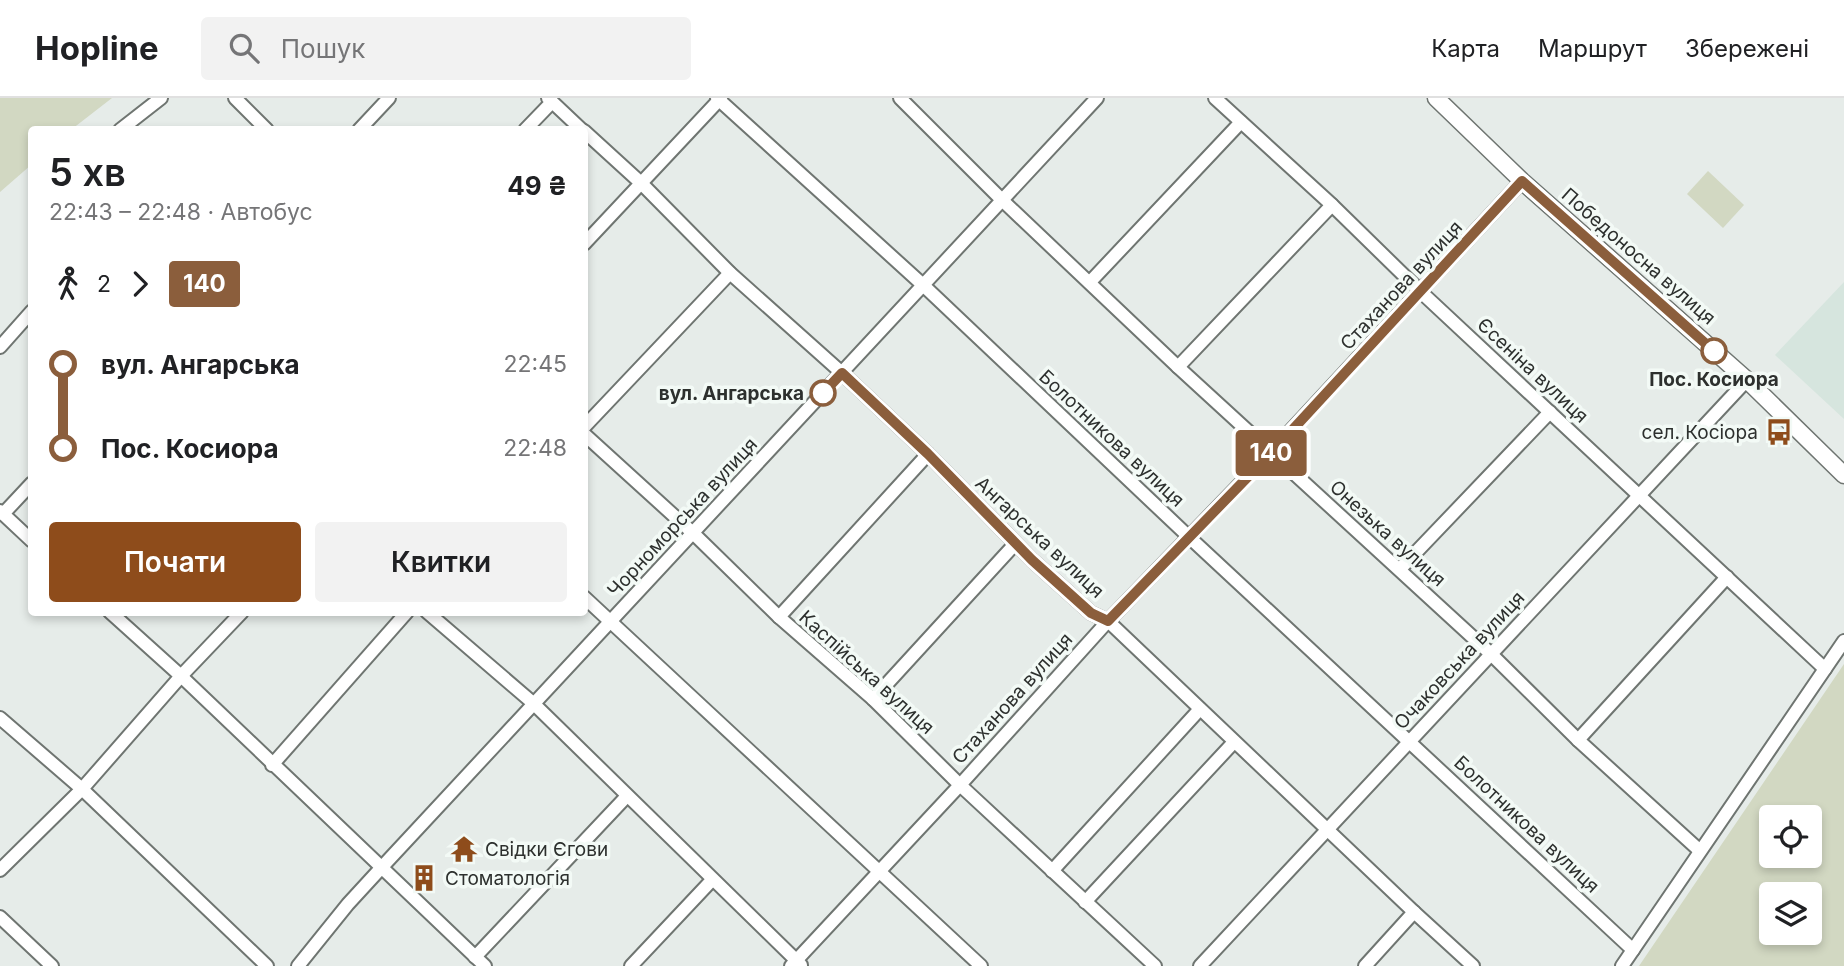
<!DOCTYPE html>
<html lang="uk">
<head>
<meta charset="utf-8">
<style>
  :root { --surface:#fff; --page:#f2f2f2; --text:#202124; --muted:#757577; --line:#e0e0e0; --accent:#8e4c1b }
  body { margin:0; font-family:Inter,sans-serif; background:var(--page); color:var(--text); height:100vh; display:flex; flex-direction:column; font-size:26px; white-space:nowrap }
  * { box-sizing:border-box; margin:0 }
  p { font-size:23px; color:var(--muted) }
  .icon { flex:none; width:38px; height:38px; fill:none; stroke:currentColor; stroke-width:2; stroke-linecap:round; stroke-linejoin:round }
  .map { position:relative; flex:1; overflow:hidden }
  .panel { position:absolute; left:28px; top:28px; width:560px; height:490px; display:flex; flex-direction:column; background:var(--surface); border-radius:7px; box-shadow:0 4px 10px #0003 }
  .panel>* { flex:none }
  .badge { padding:0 14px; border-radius:5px; font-size:24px; line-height:46px }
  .buttons { position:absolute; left:1759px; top:707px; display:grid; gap:14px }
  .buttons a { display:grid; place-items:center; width:63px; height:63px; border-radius:7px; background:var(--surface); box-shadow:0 4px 10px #0003; font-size:35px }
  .map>.badge { position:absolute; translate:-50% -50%; box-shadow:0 0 0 4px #fff }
  .legs { display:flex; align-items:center; gap:10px; height:77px; padding:0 21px; font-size:23px }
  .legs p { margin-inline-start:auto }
  .headline { display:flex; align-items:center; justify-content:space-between; height:119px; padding:0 21px }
  h1 { font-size:38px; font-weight:600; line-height:52px }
  .primary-button { display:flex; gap:14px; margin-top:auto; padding:14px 21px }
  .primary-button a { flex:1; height:80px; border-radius:7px; background:var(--accent); color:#fff; font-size:28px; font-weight:600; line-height:80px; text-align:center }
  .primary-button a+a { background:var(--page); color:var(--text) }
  ul { padding:0 21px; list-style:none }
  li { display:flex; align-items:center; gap:24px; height:84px; font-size:26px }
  li i { display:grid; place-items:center; width:10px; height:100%; margin:0 9px; background:currentColor }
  li i::after { content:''; width:18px; height:18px; margin:-9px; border:5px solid; border-radius:50%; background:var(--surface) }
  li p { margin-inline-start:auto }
  li:first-child i { background:linear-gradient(#0000 50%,currentColor 0) }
  li:last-child i { background:linear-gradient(currentColor 50%,#0000 0) }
  header { display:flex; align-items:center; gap:42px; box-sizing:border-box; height:98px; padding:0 35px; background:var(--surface); border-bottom:2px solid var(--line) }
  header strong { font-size:33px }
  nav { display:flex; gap:38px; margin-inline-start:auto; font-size:24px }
  .search { width:490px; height:63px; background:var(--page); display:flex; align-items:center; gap:18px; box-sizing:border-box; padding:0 24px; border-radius:7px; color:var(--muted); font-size:26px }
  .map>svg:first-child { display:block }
</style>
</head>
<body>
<header>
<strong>Hopline</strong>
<div class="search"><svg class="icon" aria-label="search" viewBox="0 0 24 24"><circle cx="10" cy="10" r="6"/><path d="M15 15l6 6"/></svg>Пошук</div>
<nav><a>Карта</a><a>Маршрут</a><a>Збережені</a></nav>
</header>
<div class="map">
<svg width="1844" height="868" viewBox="0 0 1844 868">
  <rect width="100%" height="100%" fill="#e6ece9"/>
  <path fill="#d6e5de" d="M1844,184V321L1775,257Z"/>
  <g fill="#d2d8c2" fill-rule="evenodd">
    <path d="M0,0H112L72,31L32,32L31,67L0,94Z"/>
    <path d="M1708,73L1744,107L1723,130L1687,96Z"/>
    <path d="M1844,566V868H1639ZM1810,719V758H1771V719ZM1810,796V835H1771V796Z"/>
  </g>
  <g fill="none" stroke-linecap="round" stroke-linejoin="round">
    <defs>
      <g id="minor">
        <path d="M235,0L267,32"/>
        <path d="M548,0L582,32"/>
        <path d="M717,0L923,187L1188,438L1633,852"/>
        <path d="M900,0L1002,102L1178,269L1491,556L1578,642L1699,752"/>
        <path d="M1215,0L1332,107L1421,194L1825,571"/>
        <path d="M120,32L161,0"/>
        <path d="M359,32L389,0"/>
        <path d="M525,32L552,4"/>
        <path d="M584,33L641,85L730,175L842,275L928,356L1032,462L1091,515L1108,523L1414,814L1473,868"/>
        <path d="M584,146L721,0"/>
        <path d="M1090,184L1241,24"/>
        <path d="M0,249L32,213"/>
        <path d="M1178,269L1332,107"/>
        <path d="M584,329L730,175"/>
        <path d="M584,336L694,436L779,519L873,601L960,687L1155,868"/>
        <path d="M0,413L32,443"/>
        <path d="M3,416L32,385"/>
        <path d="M1400,471L1550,314"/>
        <path d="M584,499L981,868"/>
        <path d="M110,514L181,578L485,868"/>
        <path d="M427,514L533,605L801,867"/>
        <path d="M779,519L928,356"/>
        <path d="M873,601L1015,446"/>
        <path d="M0,620L82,691L267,868"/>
        <path d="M1578,642L1727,479"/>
        <path d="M272,667L407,514"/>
        <path d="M0,772L82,691L181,578L242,514"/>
        <path d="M1052,773L1200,611"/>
        <path d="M1085,804L1234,644"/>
        <path d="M0,819L52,868"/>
        <path d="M475,859L627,698"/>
        <path d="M298,868L348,806L382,769L1097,0"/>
        <path d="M631,868L712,782"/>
        <path d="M791,868L960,687L1108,523L1271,354L1522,83"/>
        <path d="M1200,868L1747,282"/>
        <path d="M1365,868L1414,814"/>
        <path d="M1622,868L1844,543"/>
      </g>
      <path id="tertiary" d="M1436,0L1522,83L1747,282L1844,377"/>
    </defs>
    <use href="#minor" stroke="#6f7571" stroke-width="16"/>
    <use href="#tertiary" stroke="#6f7571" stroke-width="19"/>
    <use href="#minor" stroke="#fff" stroke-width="12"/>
    <use href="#tertiary" stroke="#fff" stroke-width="16"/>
  </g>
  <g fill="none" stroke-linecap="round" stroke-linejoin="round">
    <defs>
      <path id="line-1" d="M823,295L842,275L928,356L1032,462L1091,515L1108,523L1271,355L1522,83L1714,253"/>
    </defs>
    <use href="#line-1" stroke="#fff" stroke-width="16"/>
    <use href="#line-1" stroke="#8b5e3c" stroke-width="10"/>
  </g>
  <defs>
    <symbol id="bus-bare" viewBox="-9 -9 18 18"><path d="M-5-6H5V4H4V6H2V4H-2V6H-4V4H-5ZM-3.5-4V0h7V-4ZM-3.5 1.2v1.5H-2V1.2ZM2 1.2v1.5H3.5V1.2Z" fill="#8e4c1b" stroke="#f3faf6" stroke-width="2.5" paint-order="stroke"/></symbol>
    <symbol id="temple-bare" viewBox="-9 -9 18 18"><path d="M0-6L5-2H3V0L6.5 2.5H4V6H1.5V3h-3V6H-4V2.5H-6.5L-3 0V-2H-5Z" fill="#8e4c1b" stroke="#f3faf6" stroke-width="2.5" paint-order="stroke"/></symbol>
    <symbol id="building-bare" viewBox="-9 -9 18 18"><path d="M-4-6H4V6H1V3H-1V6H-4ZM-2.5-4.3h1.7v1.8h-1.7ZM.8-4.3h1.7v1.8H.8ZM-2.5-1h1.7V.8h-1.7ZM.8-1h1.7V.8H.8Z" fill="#8e4c1b" stroke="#f3faf6" stroke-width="2.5" paint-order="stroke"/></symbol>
  </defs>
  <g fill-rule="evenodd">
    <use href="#bus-bare" x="1760" y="315" width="38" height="38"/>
    <use href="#temple-bare" x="445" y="732" width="38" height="38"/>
    <use href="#building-bare" x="405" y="761" width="38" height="38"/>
  </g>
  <g fill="#fff" stroke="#8b5e3c" stroke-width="3.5">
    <circle cx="1714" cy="253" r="12"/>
    <circle cx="823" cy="295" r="12"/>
  </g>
  <g text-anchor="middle" stroke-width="7" stroke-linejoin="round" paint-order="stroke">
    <g font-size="19" fill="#2d302e" stroke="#f3faf6">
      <text transform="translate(1639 158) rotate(41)" y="7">Победоносна вулиця</text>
      <text transform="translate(1401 187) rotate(-47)" y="7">Стаханова вулиця</text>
      <text transform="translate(1533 272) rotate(43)" y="7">Єсеніна вулиця</text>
      <text transform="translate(1112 340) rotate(43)" y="7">Болотникова вулиця</text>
      <text transform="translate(682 419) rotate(-47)" y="7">Чорноморська вулиця</text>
      <text transform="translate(1388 435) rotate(42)" y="7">Онезька вулиця</text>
      <text transform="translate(1040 439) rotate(43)" y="7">Ангарська вулиця</text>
      <text transform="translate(1459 562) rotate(-47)" y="7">Очаковська вулиця</text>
      <text transform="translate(867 574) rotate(42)" y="7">Каспійська вулиця</text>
      <text transform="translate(1012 600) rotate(-48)" y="7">Стаханова вулиця</text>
      <text transform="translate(1527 726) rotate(43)" y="7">Болотникова вулиця</text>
    </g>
    <g font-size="19" font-weight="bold" fill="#2d302e" stroke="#f3faf6">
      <text x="1714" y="288">Пос. Косиора</text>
      <text x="804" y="302" text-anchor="end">вул. Ангарська</text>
    </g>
    <g font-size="19" fill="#2d302e" stroke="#f3faf6" text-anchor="start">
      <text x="1758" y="341" text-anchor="end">сел. Косіора</text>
      <text x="485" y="758">Свідки Єгови</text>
      <text x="445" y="787">Стоматологія</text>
    </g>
  </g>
</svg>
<div class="buttons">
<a><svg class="icon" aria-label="locate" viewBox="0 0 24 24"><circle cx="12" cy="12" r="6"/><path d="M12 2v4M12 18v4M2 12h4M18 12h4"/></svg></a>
<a><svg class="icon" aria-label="layers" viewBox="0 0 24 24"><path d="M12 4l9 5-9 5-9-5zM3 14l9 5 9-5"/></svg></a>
</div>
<b class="badge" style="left:1271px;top:355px;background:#8b5e3c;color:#fff">140</b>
<section class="panel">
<div class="headline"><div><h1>5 хв</h1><p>22:43 – 22:48 · Автобус</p></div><b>49 ₴</b></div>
<div class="legs"><svg class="icon" aria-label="walk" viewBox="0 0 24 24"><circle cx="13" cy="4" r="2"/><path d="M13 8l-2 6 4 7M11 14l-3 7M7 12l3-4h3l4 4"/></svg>2<svg class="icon" aria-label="forward" viewBox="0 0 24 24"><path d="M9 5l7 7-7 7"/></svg><b class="badge" style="background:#8b5e3c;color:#fff">140</b></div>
<ul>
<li><i style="color:#8b5e3c"></i><b>вул. Ангарська</b><p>22:45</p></li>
<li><i style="color:#8b5e3c"></i><b>Пос. Косиора</b><p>22:48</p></li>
</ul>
<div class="primary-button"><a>Почати</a><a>Квитки</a></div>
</section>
</div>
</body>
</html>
